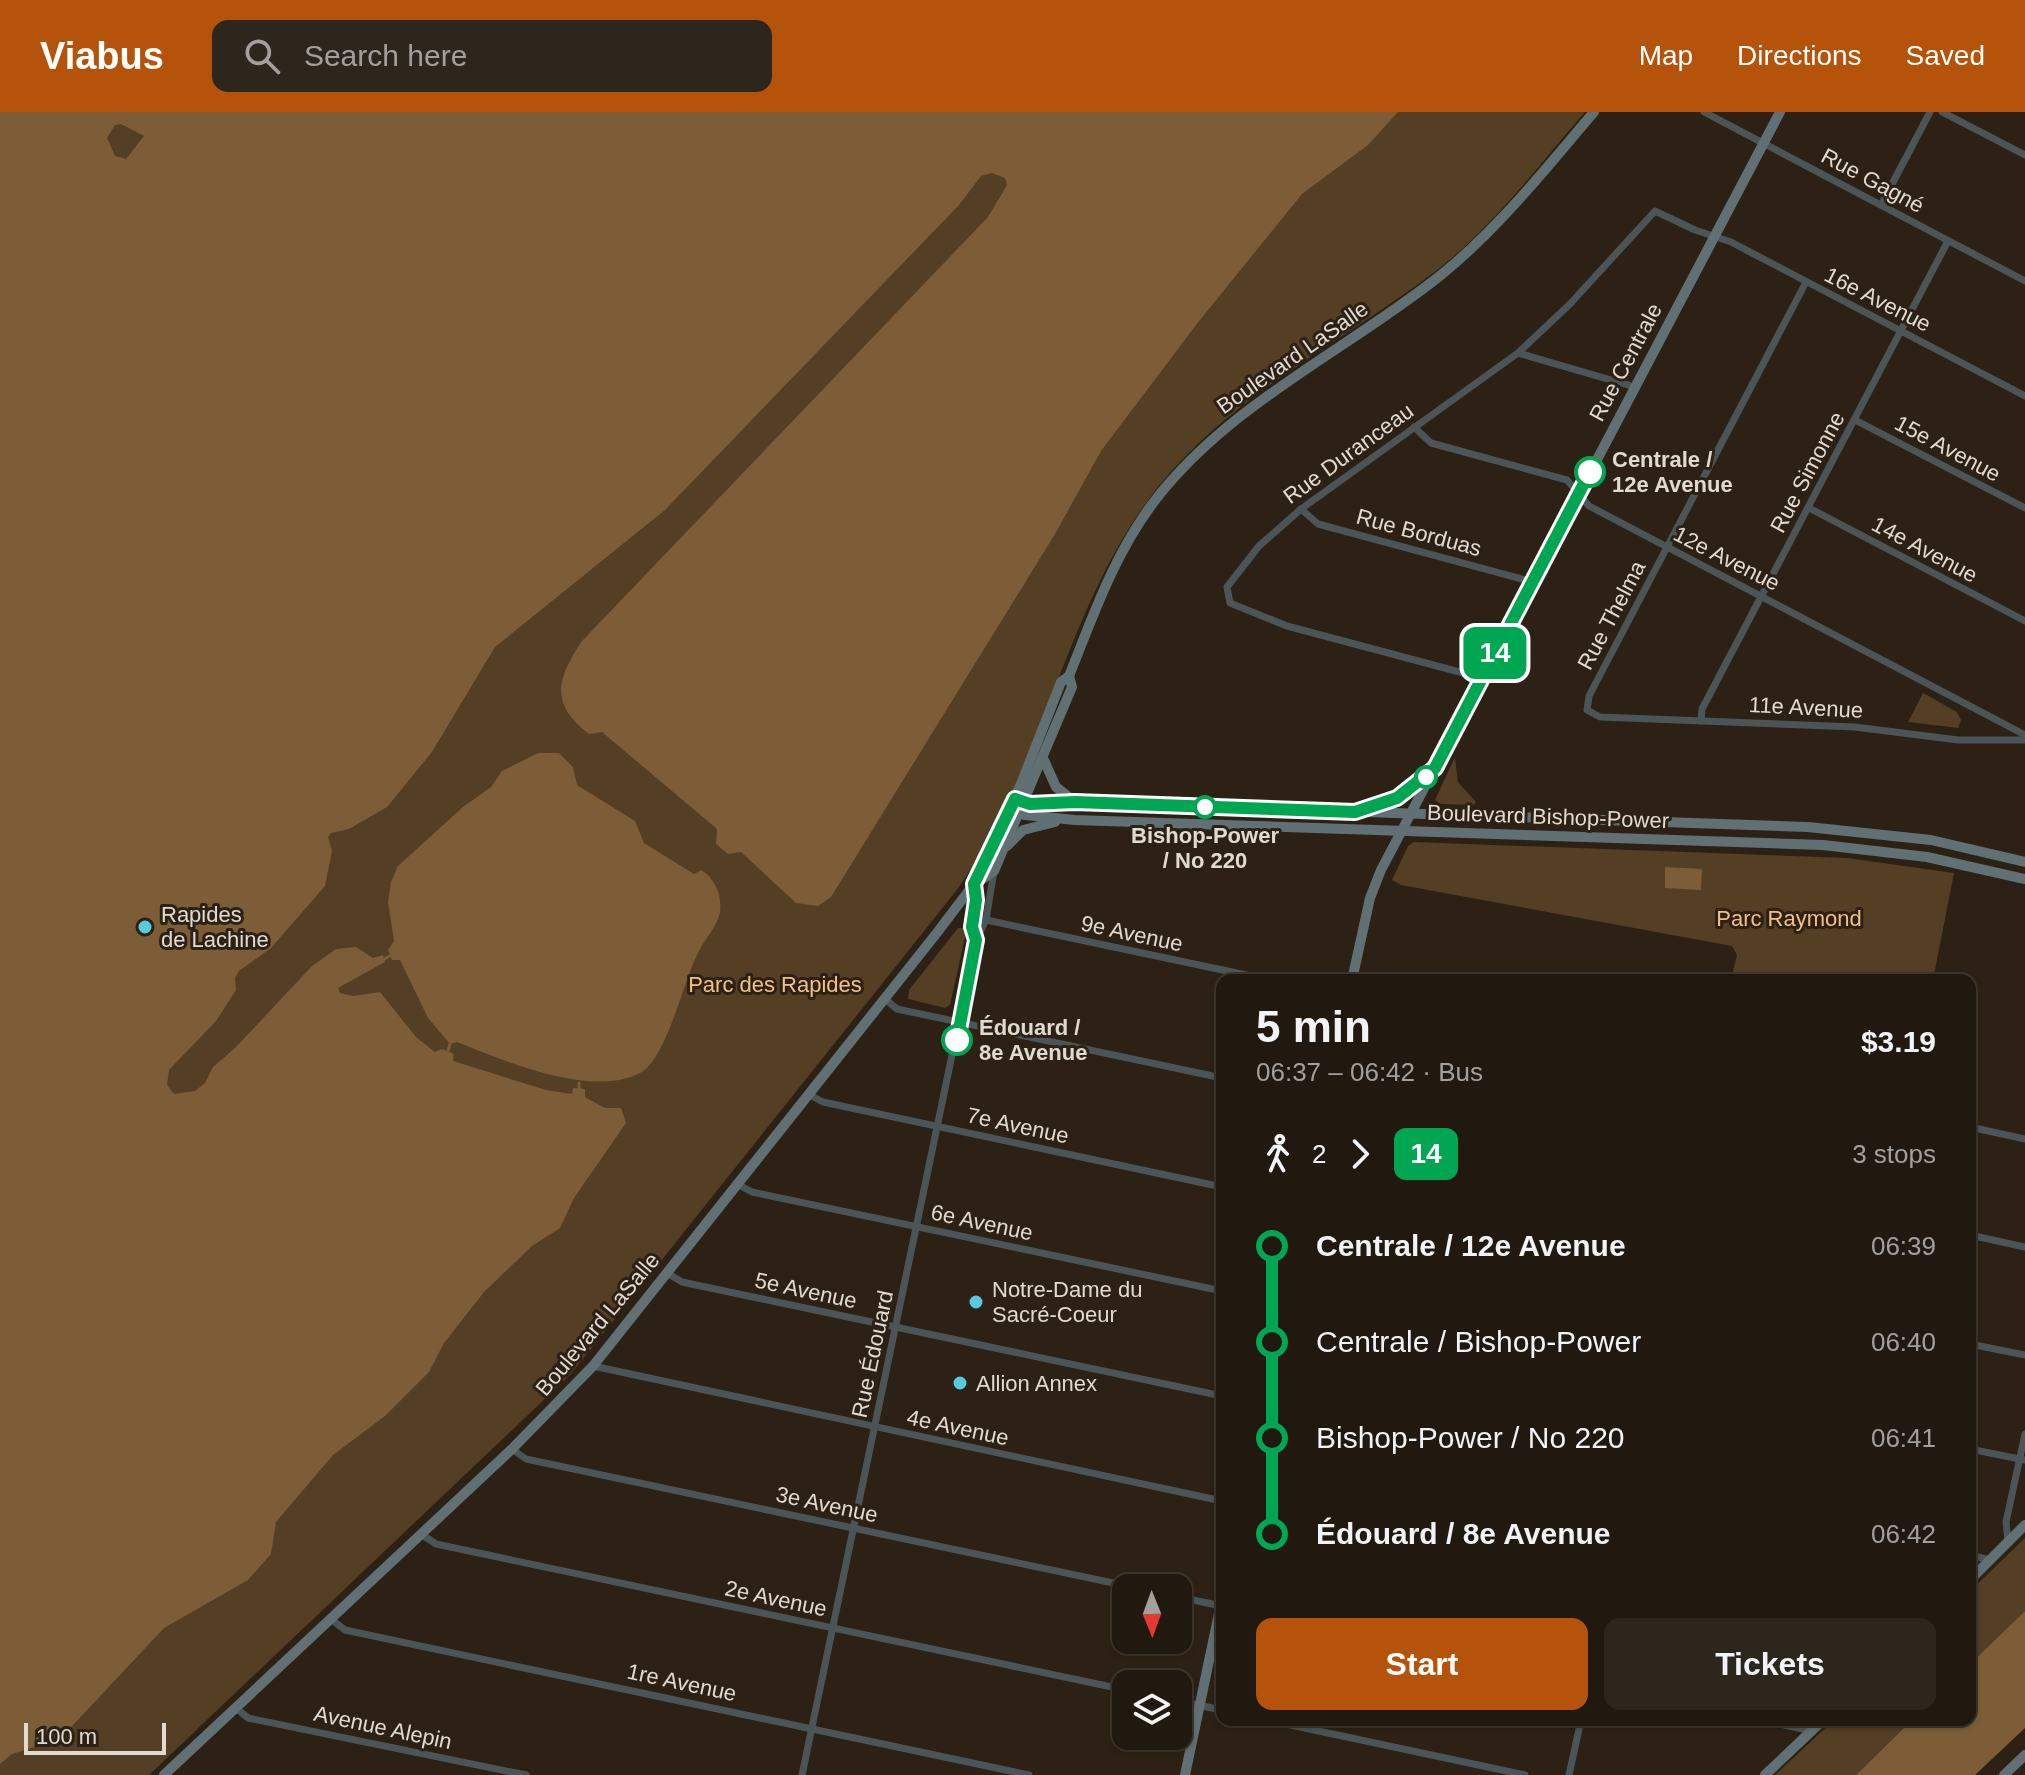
<!DOCTYPE html>
<html lang="en">
<head>
<meta charset="utf-8">
<style>
  :root { --surface:#21190f; --page:#2d261d; --text:#f1f3f6; --muted:#a2a09e; --line:#3e382f; --accent:#b45309 }
  body { margin:0; font-family:Helvetica,sans-serif; background:var(--page); color:var(--text); height:100vh; display:flex; flex-direction:column; font-size:30px; white-space:nowrap }
  * { box-sizing:border-box; margin:0 }
  p { font-size:26px; color:var(--muted) }
  .icon { flex:none; width:44px; height:44px; fill:none; stroke:currentColor; stroke-width:2; stroke-linecap:round; stroke-linejoin:round }
  .map { position:relative; flex:1; overflow:hidden }
  .details { position:absolute; left:1216px; top:862px; width:760px; height:752px; display:flex; flex-direction:column; background:var(--surface); border-radius:16px; box-shadow:0 2px 6px #0004,0 0 0 2px var(--line) }
  .details>* { flex:none }
  .badge { padding:0 16px; border-radius:12px; font-size:28px; line-height:52px }
  .needle { width:52px; rotate:179deg }
  .buttons { position:absolute; left:1112px; top:1462px; display:grid; gap:16px }
  .buttons a { display:grid; place-items:center; width:80px; height:80px; border-radius:16px; background:var(--surface); box-shadow:0 2px 6px #0004,0 0 0 2px var(--line); font-size:40px }
  .scale { position:absolute; left:24px; bottom:20px; width:142px; box-sizing:border-box; padding-left:8px; border:4px solid #e1dad1; border-top:0; font-size:22px; line-height:28px; white-space:nowrap; color:#e1dad1; -webkit-text-stroke:6px #2c2114; paint-order:stroke }
  .map>.badge { position:absolute; translate:-50% -50%; box-shadow:0 0 0 4px #fff }
  .legs { display:flex; align-items:center; gap:12px; height:88px; padding:0 40px; font-size:26px }
  .legs p { margin-inline-start:auto }
  .summary { display:flex; align-items:center; justify-content:space-between; height:136px; padding:0 40px }
  h1 { font-size:44px; font-weight:700; line-height:60px }
  .primary-button { display:flex; gap:16px; margin-top:auto; padding:16px 40px }
  .primary-button a { flex:1; height:92px; border-radius:16px; background:var(--accent); color:#fff; font-size:32px; font-weight:700; line-height:92px; text-align:center }
  .primary-button a+a { background:var(--page); color:var(--text) }
  ul { padding:0 40px; list-style:none }
  li { display:flex; align-items:center; gap:28px; height:96px; font-size:30px }
  li i { display:grid; place-items:center; width:12px; height:100%; margin:0 10px; background:currentColor }
  li i::after { content:''; width:20px; height:20px; margin:-10px; border:6px solid; border-radius:50%; background:var(--surface) }
  li p { margin-inline-start:auto }
  li:first-child i { background:linear-gradient(#0000 50%,currentColor 0) }
  li:last-child i { background:linear-gradient(currentColor 50%,#0000 0) }
  header { display:flex; align-items:center; gap:48px; box-sizing:border-box; height:112px; padding:0 40px; background:var(--accent); color:#fff }
  header strong { font-size:38px }
  nav { display:flex; gap:44px; margin-inline-start:auto; font-size:28px }
  .search { width:560px; height:72px; background:var(--page); display:flex; align-items:center; gap:20px; box-sizing:border-box; padding:0 28px; border-radius:16px; color:var(--muted); font-size:30px }
  .map>svg:first-child { display:block }
</style>
</head>
<body>
<header>
<strong>Viabus</strong>
<div class="search"><svg class="icon" aria-label="search" viewBox="0 0 24 24"><circle cx="10" cy="10" r="6"/><path d="M15 15l6 6"/></svg>Search here</div>
<nav><a>Map</a><a>Directions</a><a>Saved</a></nav>
</header>
<div class="map">
<svg width="2025" height="1663" viewBox="0 0 2025 1663">
  <rect width="100%" height="100%" fill="#2c2114"/>
  <g fill="#543e24">
    <path d="M0,0H1585C1538,54 1493,115 1436,159C1344,229 1232,283 1159,374C1063,493 1046,656 956,779L570,1263L149,1663H0Z"/>
    <path d="M1923,581L1957,600L1961,608L1958,616L1908,610Z"/>
    <path d="M1455,645L1458,670L1476,690L1473,693L1440,692L1435,688Z"/>
    <path d="M1414,730L1847,746L1954,761L1933,868H1731L1737,843L1732,834L1401,773L1392,768L1408,734Z"/>
    <path d="M958,816H965L966,821L950,893L945,896L908,887L909,878Z"/>
    <path d="M2025,1426V1499L1970,1552V1479Z"/>
    <path d="M1834,1608H1912L1856,1663H1775Z"/>
  </g>
  <g fill="#7c5d37" fill-rule="evenodd">
    <path d="M0,0H1398L1368,33L1302,82L1196,213L1101,339L1055,422L831,785L818,794L796,791L741,740L728,742L716,732L717,717L602,620L589,622C549,592 557,566 582,529L988,105L1007,73L1005,66L992,61L981,64L959,93L665,398L495,535L432,640L387,695L349,717L331,721L328,725L332,739L325,774L271,836L239,859L235,866L236,878L216,909L169,958L167,973L174,982L195,979L205,971L213,955L235,936L312,854L336,837L356,835L373,846L383,843L385,850L338,876L340,881L353,884L380,880L416,925L435,940L442,937L454,942L453,949L546,978L572,982L573,976L585,977V985L605,996H621L626,1011L574,1086L560,1116L532,1134L484,1180L444,1231L429,1260L385,1304L333,1343L276,1410L271,1442L248,1468L164,1516L60,1627L12,1642L0,1652ZM121,12L144,24L126,47L115,44L107,26L115,13Z"/>
    <path d="M538,641H559L573,655L577,673L635,709L644,731L694,762L701,758C716,767 722,784 720,800C718,814 703,829 697,843C683,871 666,948 640,961C592,986 507,950 457,930L450,932L428,906L400,848H392L388,838L394,829L388,790L391,770L398,754L463,695L491,675L502,659Z"/>
    <path d="M1665,755L1702,757L1701,778L1665,776Z"/>
    <path d="M2025,1499V1616L1975,1663H1856L1912,1608H1970V1552Z"/>
  </g>
  <g fill="none" stroke-linecap="round" stroke-linejoin="round">
    <g stroke="#7c5d37" stroke-width="3">
      <path d="M384,847L390,844"/>
      <path d="M448,939L450,932"/>
      <path d="M579,976V971"/>
    </g>
    <g stroke="#4b5557" stroke-width="7">
      <path d="M1704,0L2025,169"/>
      <path d="M1942,0L2025,43"/>
      <path d="M1881,93L1930,0"/>
      <path d="M1806,170L1589,584L1587,598L1600,605L1855,615L1958,628H2025"/>
      <path d="M1518,241L1635,275"/>
      <path d="M1855,308L2025,396"/>
      <path d="M1414,315L1431,331L1567,368L1589,394L2025,623"/>
      <path d="M1809,396L2025,509"/>
      <path d="M1301,397L1318,412L1533,470"/>
      <path d="M1482,566L1287,514L1230,491L1227,475L1259,434L1301,397L1518,241L1570,192L1655,99L1695,118L1731,130L2025,284"/>
      <path d="M1701,609L1702,597L1948,129"/>
      <path d="M974,772C977,792 971,809 976,828"/>
      <path d="M986,808L1270,868"/>
      <path d="M885,887L897,897L1222,966"/>
      <path d="M808,982L823,990L1222,1075"/>
      <path d="M1970,1015L2025,1027"/>
      <path d="M737,1072L752,1080L1222,1179"/>
      <path d="M1970,1123L2025,1135"/>
      <path d="M667,1161L682,1170L1222,1284"/>
      <path d="M1970,1232L2025,1243"/>
      <path d="M593,1254L1222,1389"/>
      <path d="M512,1337L526,1347L1137,1476"/>
      <path d="M1970,1337L2025,1348"/>
      <path d="M421,1422L436,1432L1126,1578"/>
      <path d="M2008,1430L2006,1410L2025,1322"/>
      <path d="M1970,1443L1990,1448"/>
      <path d="M1178,1485L1222,1494"/>
      <path d="M331,1507L345,1518L1029,1663"/>
      <path d="M1178,1589L1222,1598"/>
      <path d="M236,1596L248,1606L526,1663"/>
      <path d="M1267,1608L1525,1663"/>
      <path d="M1761,1608L1812,1619"/>
      <path d="M802,1663L976,828L986,808L994,759"/>
      <path d="M1569,1663L1581,1608"/>
    </g>
    <g stroke="#617074" stroke-width="10">
      <path d="M1043,646L1056,675L1075,690"/>
      <path d="M1015,687L1030,692L1075,690L1808,715L1931,728L2025,750"/>
      <path d="M1366,697L1397,686L1428,663"/>
      <path d="M1010,698L1025,703L1075,708L1823,733L1927,745L2025,767"/>
      <path d="M1007,734L1023,718L1055,710"/>
      <path d="M975,772L994,759L1072,575L1069,564"/>
      <path d="M1352,868L1370,786L1381,758L1780,0"/>
      <path d="M1970,1468L2025,1413"/>
      <path d="M164,1663L512,1337L593,1254L936,822L974,772L1021,672L1061,570L1069,564C1093,504 1114,443 1153,391C1228,292 1346,239 1441,163C1499,116 1546,56 1594,0"/>
      <path d="M1185,1663L1222,1487"/>
      <path d="M1765,1663L1823,1608"/>
      <path d="M2004,1663L2025,1643"/>
    </g>
  </g>
  <g fill="none" stroke-linecap="round" stroke-linejoin="round">
    <defs>
      <path id="line-1" d="M957,928L976,828L972,815L976,788L974,772L1015,687L1030,692L1075,690L1355,700L1397,686L1435,656L1590,360"/>
    </defs>
    <use href="#line-1" stroke="#fff" stroke-width="18"/>
    <use href="#line-1" stroke="#00a651" stroke-width="12"/>
  </g>
  <g fill="#fff" stroke="#00a651" stroke-width="4">
    <circle cx="1590" cy="360" r="14"/>
    <circle cx="1426" cy="665" r="10"/>
    <circle cx="1205" cy="695" r="10"/>
    <circle cx="957" cy="928" r="14"/>
  </g>
  <g fill="#57c9e3" stroke="#2c2114" stroke-width="3">
    <circle cx="145" cy="815" r="8"/>
    <circle cx="976" cy="1190" r="8"/>
    <circle cx="960" cy="1271" r="8"/>
  </g>
  <g text-anchor="middle" stroke-width="6" stroke-linejoin="round" paint-order="stroke">
    <g font-size="22" fill="#e1dad1" stroke="#2c2114">
      <text transform="translate(1873 68) rotate(28)" y="8">Rue Gagné</text>
      <text transform="translate(1878 187) rotate(27)" y="8">16e Avenue</text>
      <text transform="translate(1292 245) rotate(-35)" y="8">Boulevard LaSalle</text>
      <text transform="translate(1625 250) rotate(-62)" y="8">Rue Centrale</text>
      <text transform="translate(1948 336) rotate(28)" y="8">15e Avenue</text>
      <text transform="translate(1348 341) rotate(-36)" y="8">Rue Duranceau</text>
      <text transform="translate(1807 360) rotate(-62)" y="8">Rue Simonne</text>
      <text transform="translate(1419 420) rotate(15)" y="8">Rue Borduas</text>
      <text transform="translate(1925 437) rotate(28)" y="8">14e Avenue</text>
      <text transform="translate(1727 446) rotate(27)" y="8">12e Avenue</text>
      <text transform="translate(1611 503) rotate(-62)" y="8">Rue Thelma</text>
      <text transform="translate(1806 595) rotate(3)" y="8">11e Avenue</text>
      <text transform="translate(1548 704) rotate(2)" y="8">Boulevard Bishop-Power</text>
      <text transform="translate(1132 821) rotate(12)" y="8">9e Avenue</text>
      <text transform="translate(1018 1013) rotate(12)" y="8">7e Avenue</text>
      <text transform="translate(982 1110) rotate(12)" y="8">6e Avenue</text>
      <text transform="translate(806 1178) rotate(12)" y="8">5e Avenue</text>
      <text transform="translate(597 1212) rotate(-50)" y="8">Boulevard LaSalle</text>
      <text transform="translate(872 1242) rotate(-78)" y="8">Rue Édouard</text>
      <text transform="translate(958 1315) rotate(12)" y="8">4e Avenue</text>
      <text transform="translate(827 1392) rotate(12)" y="8">3e Avenue</text>
      <text transform="translate(776 1486) rotate(12)" y="8">2e Avenue</text>
      <text transform="translate(682 1570) rotate(12)" y="8">1re Avenue</text>
      <text transform="translate(383 1615) rotate(12)" y="8">Avenue Alepin</text>
    </g>
    <g font-size="22" font-weight="bold" fill="#e1dad1" stroke="#2c2114" text-anchor="start">
      <text x="1612" y="355">Centrale /<tspan x="1612" dy="25">12e Avenue</tspan></text>
      <text x="1205" y="731" text-anchor="middle">Bishop-Power<tspan x="1205" dy="25">/ No 220</tspan></text>
      <text x="979" y="923">Édouard /<tspan x="979" dy="25">8e Avenue</tspan></text>
    </g>
    <g font-size="22" fill="#e1dad1" stroke="#2c2114" text-anchor="start">
      <text x="161" y="810">Rapides<tspan x="161" dy="25">de Lachine</tspan></text>
      <text x="992" y="1185">Notre-Dame du<tspan x="992" dy="25">Sacré-Coeur</tspan></text>
      <text x="976" y="1279">Allion Annex</text>
    </g>
    <g font-size="22" fill="#f3c083" stroke="#2c2114">
      <text x="1789" y="814">Parc Raymond</text>
      <text x="775" y="880">Parc des Rapides</text>
    </g>
  </g>
</svg>
<div class="buttons">
<a><svg class="needle" viewBox="-14 -14 28 28"><path d="M0-13l5 13h-10z" fill="#e53935"/><path d="M0 13l5-13h-10z" fill="#a2a09e"/></svg></a>
<a><svg class="icon" aria-label="layers" viewBox="0 0 24 24"><path d="M12 4l9 5-9 5-9-5zM3 14l9 5 9-5"/></svg></a>
</div>
<div class="scale">100 m</div>
<b class="badge" style="left:1495px;top:541px;background:#00a651;color:#fff">14</b>
<section class="details">
<div class="summary"><div><h1>5 min</h1><p>06:37 – 06:42 · Bus</p></div><b>$3.19</b></div>
<div class="legs"><svg class="icon" aria-label="walk" viewBox="0 0 24 24"><circle cx="13" cy="4" r="2"/><path d="M13 8l-2 6 4 7M11 14l-3 7M7 12l3-4h3l4 4"/></svg>2<svg class="icon" aria-label="forward" viewBox="0 0 24 24"><path d="M9 5l7 7-7 7"/></svg><b class="badge" style="background:#00a651;color:#fff">14</b><p>3 stops</p></div>
<ul>
<li><i style="color:#00a651"></i><b>Centrale / 12e Avenue</b><p>06:39</p></li>
<li><i style="color:#00a651"></i><span>Centrale / Bishop-Power</span><p>06:40</p></li>
<li><i style="color:#00a651"></i><span>Bishop-Power / No 220</span><p>06:41</p></li>
<li><i style="color:#00a651"></i><b>Édouard / 8e Avenue</b><p>06:42</p></li>
</ul>
<div class="primary-button"><a>Start</a><a>Tickets</a></div>
</section>
</div>
</body>
</html>
